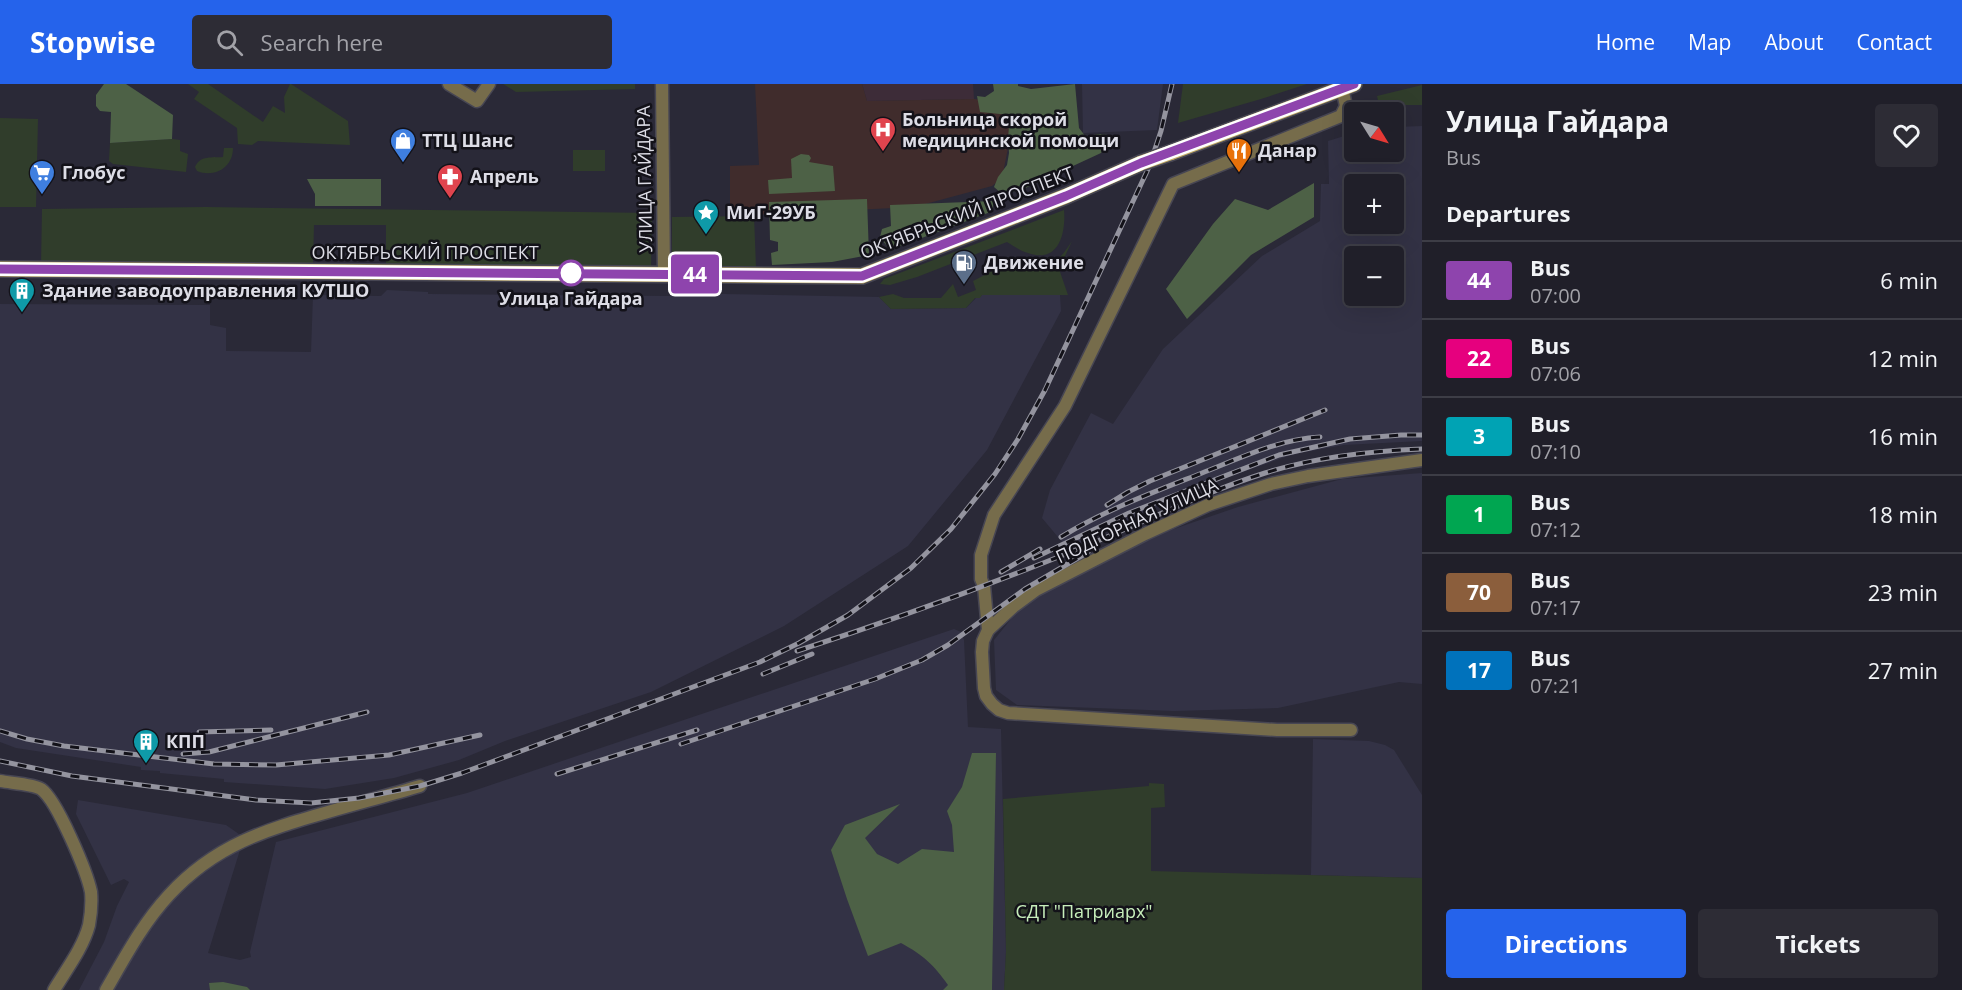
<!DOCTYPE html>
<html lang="en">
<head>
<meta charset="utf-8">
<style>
  :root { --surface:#201f29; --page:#2d2c35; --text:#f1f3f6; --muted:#a2a2a8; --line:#3d3d46; --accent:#2563eb }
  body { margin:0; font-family:"Open Sans",sans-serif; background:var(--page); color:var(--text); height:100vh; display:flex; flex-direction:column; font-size:22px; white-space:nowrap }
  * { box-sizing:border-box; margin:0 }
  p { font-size:20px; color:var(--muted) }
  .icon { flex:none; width:33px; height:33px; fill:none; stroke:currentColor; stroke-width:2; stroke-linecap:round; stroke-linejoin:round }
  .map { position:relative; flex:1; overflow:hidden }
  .details { display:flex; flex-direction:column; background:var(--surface); width:540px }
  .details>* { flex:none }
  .badge { padding:0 12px; border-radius:4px; font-size:21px; line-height:39px }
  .needle { width:39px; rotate:127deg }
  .tools { position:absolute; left:1344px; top:18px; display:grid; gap:12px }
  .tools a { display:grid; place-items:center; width:60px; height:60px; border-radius:6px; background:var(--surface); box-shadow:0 6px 24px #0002,0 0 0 2px var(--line); font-size:30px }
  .map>.badge { position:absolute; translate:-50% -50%; box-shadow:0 0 0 3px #fff }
  h2 { padding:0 24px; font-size:22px; line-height:54px }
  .round { display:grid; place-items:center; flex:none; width:63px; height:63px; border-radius:6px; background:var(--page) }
  .overview { display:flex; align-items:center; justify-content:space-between; height:102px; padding:0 24px }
  h1 { font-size:28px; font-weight:700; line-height:45px }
  .action { display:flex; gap:12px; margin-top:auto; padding:12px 24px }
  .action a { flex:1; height:69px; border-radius:6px; background:var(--accent); color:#fff; font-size:24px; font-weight:700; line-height:69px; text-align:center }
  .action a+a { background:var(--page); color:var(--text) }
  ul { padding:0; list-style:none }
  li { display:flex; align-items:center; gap:18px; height:78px; padding:0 24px; border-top:2px solid var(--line) }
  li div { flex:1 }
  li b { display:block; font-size:22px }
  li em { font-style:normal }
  li .badge { min-width:66px; font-weight:700; text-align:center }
  header { display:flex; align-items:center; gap:36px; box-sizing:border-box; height:84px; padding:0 30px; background:var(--accent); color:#fff }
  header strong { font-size:28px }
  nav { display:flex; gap:33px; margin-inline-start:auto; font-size:21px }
  .search { width:420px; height:54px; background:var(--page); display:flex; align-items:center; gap:15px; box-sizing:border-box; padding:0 21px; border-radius:6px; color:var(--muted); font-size:22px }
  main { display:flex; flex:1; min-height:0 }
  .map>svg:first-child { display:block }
</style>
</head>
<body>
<header>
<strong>Stopwise</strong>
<div class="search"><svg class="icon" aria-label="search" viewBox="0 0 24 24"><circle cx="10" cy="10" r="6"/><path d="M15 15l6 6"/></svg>Search here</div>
<nav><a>Home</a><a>Map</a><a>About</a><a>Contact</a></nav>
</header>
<main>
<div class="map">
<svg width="1422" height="906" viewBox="0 0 1422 906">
  <rect width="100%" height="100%" fill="#2a2937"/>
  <g fill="#333245" fill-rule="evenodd">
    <path d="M1082,0H1163L1157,46L1083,49Z"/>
    <path d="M1422,42V357L1344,361L1294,370L1196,404L1068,465L1042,434L1050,406L1091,329L1113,340L1163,265L1262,172L1320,137L1321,100H1329L1328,57L1354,49V68H1394V43ZM1354,100H1394V140H1354ZM1354,172H1394V212H1354Z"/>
    <path d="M387,206L428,208V210L670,212V209L879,213L891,225L966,224L976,214L982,211H1060L1061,227L987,366L908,462L784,542L651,608L505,657L459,676L394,694L325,705L224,698V695L160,689V687L141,686V683L16,664L0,658V220L210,221V241L226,244V267L311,268L313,211L381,212Z"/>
    <path d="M1422,389V600L1399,598L1278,624L1174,627L1017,621L996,606L994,556L1027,515L1162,449L1238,423L1342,395Z"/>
    <path d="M954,545L961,548L964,556L968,643L1001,645L1006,867L1004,906H79L104,858L117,822L129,798L124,795L111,801L76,730L78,716L226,741L246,755L240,766L208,869L240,876L251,873L250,868L276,758L467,709Z"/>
    <path d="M1313,655L1369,657L1385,661L1394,666L1422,711V794L1311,791Z"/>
  </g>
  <path fill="#3d2c38" d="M862,0H973L974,15L867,17Z"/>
  <path fill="#402c2c" d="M755,0H862L867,17L974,15L1015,20L1014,59L1008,64L1002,94L992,102L914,123L734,132V125H730V82L759,81Z"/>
  <g fill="#303d2b">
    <path d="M188,0H208L263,38L273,22L285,29L284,13L290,0H291L348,37L350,61L258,57L252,61L238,60L237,44L194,15L199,8Z"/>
    <path d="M503,0H635V5L516,8Z"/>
    <path d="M1183,0H1307L1261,15L1178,39Z"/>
    <path d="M1422,1V21H1379L1377,12Z"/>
    <path d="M0,34L38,35L36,123H0Z"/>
    <path d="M172,55L180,56V67L188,70L186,88L113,80L109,77L110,59Z"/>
    <path d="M224,64H233C233,84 214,94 197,87L195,83C200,71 212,74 223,73Z"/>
    <rect x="573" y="66" width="32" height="21"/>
    <path d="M206,123L652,129L651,186L386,183V141H314L313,182L41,181L42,125Z"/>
    <path d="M1064,126C1066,149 1059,180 1028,169C1020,167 1014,162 1007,158L917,193L890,201L880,200L884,195Z"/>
    <path d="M754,132L756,183H679L672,178V133Z"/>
    <path d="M1072,157L1059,185L1068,211H982L980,214H975L966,224L891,225L879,213L893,210L904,214H941L953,200L958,213L976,206L973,197C986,191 1001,180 1016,178C1049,173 1049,193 1072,157Z"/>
    <path d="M1149,699L1164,700L1165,723L1151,724V787L1422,794V906H1004L1006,867L1003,715L1149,702Z"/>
  </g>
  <g fill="#4d6146">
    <path d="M104,0H126L173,31L172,55L110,59L111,28L100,27L96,22V11Z"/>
    <path d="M993,0H1018V2L1031,5L1075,0L1079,44L1086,53L1098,50L1108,51L1107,62L1101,69L1019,107L1001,109L994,103L998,93L1007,81L1009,69L1008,54L1010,31L980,28L977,12L985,13L994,7Z"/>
    <path d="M801,70L809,71L811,74L809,78L833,82L835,107L769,110L768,96L792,94L791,75Z"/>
    <path d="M307,95H381V122H315V110Z"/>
    <path d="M1314,99V133L1251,171L1187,235L1166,205L1213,140L1235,115L1268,126Z"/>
    <path d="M867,115L869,171L832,178L772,181L771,169L778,167V158L770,156L769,118Z"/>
    <path d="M993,117V127L890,166L880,153L882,145L891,142L890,121Z"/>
    <path d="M972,669H996L992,906H943L948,901C934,881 923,871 901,859L868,872L847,815L831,766L845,741L900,720L865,754L877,770L898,780L922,765L954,768L952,741L947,727L962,703Z"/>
    <path d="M223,898L247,903L250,906H210L209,899Z"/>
  </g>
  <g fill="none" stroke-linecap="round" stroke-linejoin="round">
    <defs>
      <g id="minor">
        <path d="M449,0L477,17L489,0"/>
        <path d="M662,0L664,190"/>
        <path d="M1342,4L1346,22L1341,32L1173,100L1065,322L994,431L981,471V495L984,502L988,546L983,557L982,568L984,604L986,612L992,620L999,626L1008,629L1277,646H1351"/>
        <path d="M988,546L1013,523L1036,506L1145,450L1208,421L1271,400L1308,392L1422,376"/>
        <path d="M0,697C10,699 33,700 41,705C57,716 87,788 91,808C92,819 91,830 89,841C83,864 66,886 54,906"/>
        <path d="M106,906C125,873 143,839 169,811C215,761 265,746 328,728C359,719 390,711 420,702"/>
      </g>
      <g id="primary">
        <path d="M1170,69L1354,0"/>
        <path d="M0,185L862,192L1066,112L1141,79"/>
      </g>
    </defs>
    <use href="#minor" stroke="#474653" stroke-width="15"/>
    <use href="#primary" stroke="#474653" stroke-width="18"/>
    <use href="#minor" stroke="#766c4b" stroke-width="12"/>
    <use href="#primary" stroke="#c2ac66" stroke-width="15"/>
    <defs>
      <g id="rail">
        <path d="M1107,421L1128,408L1150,397L1325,326"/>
        <path d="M1061,453C1105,426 1154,408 1202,389C1240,374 1279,355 1320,353"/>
        <path d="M1034,474L1129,429L1279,371L1350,355L1401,351H1422"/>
        <path d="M1001,488L1040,465"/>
        <path d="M797,567C890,537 981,504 1071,468C1136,442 1199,410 1265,389C1316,373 1369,367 1422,365"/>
        <path d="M763,590L812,570"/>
        <path d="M0,647L27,655L64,662L214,680L276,681L389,671L480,651"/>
        <path d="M199,648L271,646"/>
        <path d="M681,660L875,595L922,576L948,561L1025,505L1088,468"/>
        <path d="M183,670L209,668L367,628"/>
        <path d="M0,677L72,692L256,716L311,719L359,714L420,702L462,689L760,578L799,559L848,531L911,484L951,445L995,390L1018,355L1045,306L1149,83L1161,47L1172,0"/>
        <path d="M557,690L697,646"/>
      </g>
    </defs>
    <use href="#rail" stroke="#94949f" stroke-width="5"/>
    <use href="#rail" stroke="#131219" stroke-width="3" stroke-dasharray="9" stroke-linecap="butt"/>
    <defs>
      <path id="primary-bridge" d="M1141,79L1170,69"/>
    </defs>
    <use href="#primary-bridge" stroke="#474653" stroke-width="18" stroke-linecap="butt"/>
    <use href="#primary-bridge" stroke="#c2ac66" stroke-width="15"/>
  </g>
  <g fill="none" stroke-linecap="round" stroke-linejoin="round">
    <defs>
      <path id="line" d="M0,185L862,192L1066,112L1141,79L1354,0"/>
    </defs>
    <use href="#line" stroke="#fff" stroke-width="14"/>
    <use href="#line" stroke="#8e44ad" stroke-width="9"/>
  </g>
  <defs>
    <symbol id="hospital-pin" viewBox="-11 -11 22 30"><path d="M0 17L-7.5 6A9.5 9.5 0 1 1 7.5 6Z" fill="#e0444e" stroke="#131219"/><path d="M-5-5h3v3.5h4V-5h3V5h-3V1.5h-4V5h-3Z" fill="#fff"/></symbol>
    <symbol id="shop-pin" viewBox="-11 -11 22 30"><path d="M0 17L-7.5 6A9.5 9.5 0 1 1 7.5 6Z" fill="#3f7fe0" stroke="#131219"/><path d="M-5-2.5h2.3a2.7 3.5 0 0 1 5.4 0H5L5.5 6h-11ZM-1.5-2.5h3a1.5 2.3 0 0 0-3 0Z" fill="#fff"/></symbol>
    <symbol id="restaurant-pin" viewBox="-11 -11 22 30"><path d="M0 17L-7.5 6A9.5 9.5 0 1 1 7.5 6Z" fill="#e8710a" stroke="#131219"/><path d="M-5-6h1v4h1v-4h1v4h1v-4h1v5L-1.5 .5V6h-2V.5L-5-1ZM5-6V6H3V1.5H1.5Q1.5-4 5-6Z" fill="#fff"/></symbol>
    <symbol id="supermarket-pin" viewBox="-11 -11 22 30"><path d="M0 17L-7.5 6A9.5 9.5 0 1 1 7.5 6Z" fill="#3f7fe0" stroke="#131219"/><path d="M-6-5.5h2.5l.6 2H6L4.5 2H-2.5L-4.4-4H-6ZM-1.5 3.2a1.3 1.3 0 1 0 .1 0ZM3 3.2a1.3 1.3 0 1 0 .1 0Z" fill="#fff"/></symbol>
    <symbol id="pharmacy-pin" viewBox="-11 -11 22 30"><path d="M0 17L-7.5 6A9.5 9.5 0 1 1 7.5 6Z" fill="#e0444e" stroke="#131219"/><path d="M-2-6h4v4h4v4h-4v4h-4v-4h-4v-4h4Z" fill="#fff"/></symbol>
    <symbol id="sight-pin" viewBox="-11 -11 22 30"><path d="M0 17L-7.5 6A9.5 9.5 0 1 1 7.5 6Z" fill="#0f9aa8" stroke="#131219"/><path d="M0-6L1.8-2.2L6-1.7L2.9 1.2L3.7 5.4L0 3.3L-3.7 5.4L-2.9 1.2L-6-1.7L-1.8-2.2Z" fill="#fff"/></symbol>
    <symbol id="fuel-pin" viewBox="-11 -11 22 30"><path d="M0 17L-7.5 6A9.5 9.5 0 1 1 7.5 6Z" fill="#5c6f8a" stroke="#131219"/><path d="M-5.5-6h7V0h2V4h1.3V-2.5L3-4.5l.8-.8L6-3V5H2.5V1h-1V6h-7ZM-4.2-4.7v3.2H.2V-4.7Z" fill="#fff"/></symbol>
    <symbol id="building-pin" viewBox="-11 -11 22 30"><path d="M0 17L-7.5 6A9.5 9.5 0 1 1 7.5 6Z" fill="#0f9aa8" stroke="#131219"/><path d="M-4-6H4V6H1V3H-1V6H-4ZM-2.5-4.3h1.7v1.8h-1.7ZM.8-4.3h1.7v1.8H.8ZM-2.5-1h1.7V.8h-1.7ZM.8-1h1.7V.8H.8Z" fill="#fff"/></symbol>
  </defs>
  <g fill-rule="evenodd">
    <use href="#hospital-pin" x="868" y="31" width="30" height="40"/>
    <use href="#shop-pin" x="388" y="42" width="30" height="40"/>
    <use href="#restaurant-pin" x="1224" y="52" width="30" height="40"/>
    <use href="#supermarket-pin" x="27" y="74" width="30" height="40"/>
    <use href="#pharmacy-pin" x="435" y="78" width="30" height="40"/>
    <use href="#sight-pin" x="691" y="114" width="30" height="40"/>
    <use href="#fuel-pin" x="949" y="164" width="30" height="40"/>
    <use href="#building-pin" x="7" y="192" width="30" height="40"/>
    <use href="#building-pin" x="131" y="643" width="30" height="40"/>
  </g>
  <circle fill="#fff" stroke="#8e44ad" stroke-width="3" cx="571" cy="189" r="12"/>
  <g text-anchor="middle" stroke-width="5" stroke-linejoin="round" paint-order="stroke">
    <g font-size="18" font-weight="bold" fill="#dddde6" stroke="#131219" text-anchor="start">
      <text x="902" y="42">Больница скорой<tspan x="902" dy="21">медицинской помощи</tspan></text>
      <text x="422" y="63">ТТЦ Шанс</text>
      <text x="1258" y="73">Данар</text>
      <text x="62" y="95">Глобус</text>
      <text x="470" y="99">Апрель</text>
      <text x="726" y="135">МиГ-29УБ</text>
      <text x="984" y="185">Движение</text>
      <text x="42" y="213">Здание заводоуправления КУТШО</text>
      <text x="166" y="664">КПП</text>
    </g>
    <g font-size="18" fill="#dddde6" stroke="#131219">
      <text transform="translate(645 95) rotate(-91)" y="6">УЛИЦА ГАЙДАРА</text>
      <text transform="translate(967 129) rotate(-21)" y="6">ОКТЯБРЬСКИЙ ПРОСПЕКТ</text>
      <text x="425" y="175">ОКТЯБРЬСКИЙ ПРОСПЕКТ</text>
      <text transform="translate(1137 437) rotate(-25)" y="6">ПОДГОРНАЯ УЛИЦА</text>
    </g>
    <g font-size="18" font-weight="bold" fill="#dddde6" stroke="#131219">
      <text x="571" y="221">Улица Гайдара</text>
    </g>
    <g font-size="18" fill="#c7eebb" stroke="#131219">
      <text x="1084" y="834">СДТ "Патриарх"</text>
    </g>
  </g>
</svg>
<div class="tools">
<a><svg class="needle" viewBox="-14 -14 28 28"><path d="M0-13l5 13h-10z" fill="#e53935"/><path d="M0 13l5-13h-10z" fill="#a2a2a8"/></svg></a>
<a>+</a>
<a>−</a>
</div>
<b class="badge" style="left:695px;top:190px;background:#8e44ad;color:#fff">44</b>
</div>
<section class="details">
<div class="overview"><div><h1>Улица Гайдара</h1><p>Bus</p></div><a class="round"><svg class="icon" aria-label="heart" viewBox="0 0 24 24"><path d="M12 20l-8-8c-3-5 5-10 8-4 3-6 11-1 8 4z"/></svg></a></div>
<h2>Departures</h2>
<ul>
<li><span class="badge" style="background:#8e44ad;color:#fff">44</span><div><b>Bus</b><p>07:00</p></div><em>6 min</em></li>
<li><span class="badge" style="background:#e6007e;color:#fff">22</span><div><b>Bus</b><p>07:06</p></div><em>12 min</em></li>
<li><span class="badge" style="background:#00a3b4;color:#fff">3</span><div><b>Bus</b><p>07:10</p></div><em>16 min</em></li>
<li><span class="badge" style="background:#00a651;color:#fff">1</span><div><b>Bus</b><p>07:12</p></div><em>18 min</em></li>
<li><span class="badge" style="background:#8b5e3c;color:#fff">70</span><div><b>Bus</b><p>07:17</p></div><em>23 min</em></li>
<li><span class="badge" style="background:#0072bc;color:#fff">17</span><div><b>Bus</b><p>07:21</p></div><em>27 min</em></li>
</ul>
<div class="action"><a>Directions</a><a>Tickets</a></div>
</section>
</main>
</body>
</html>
